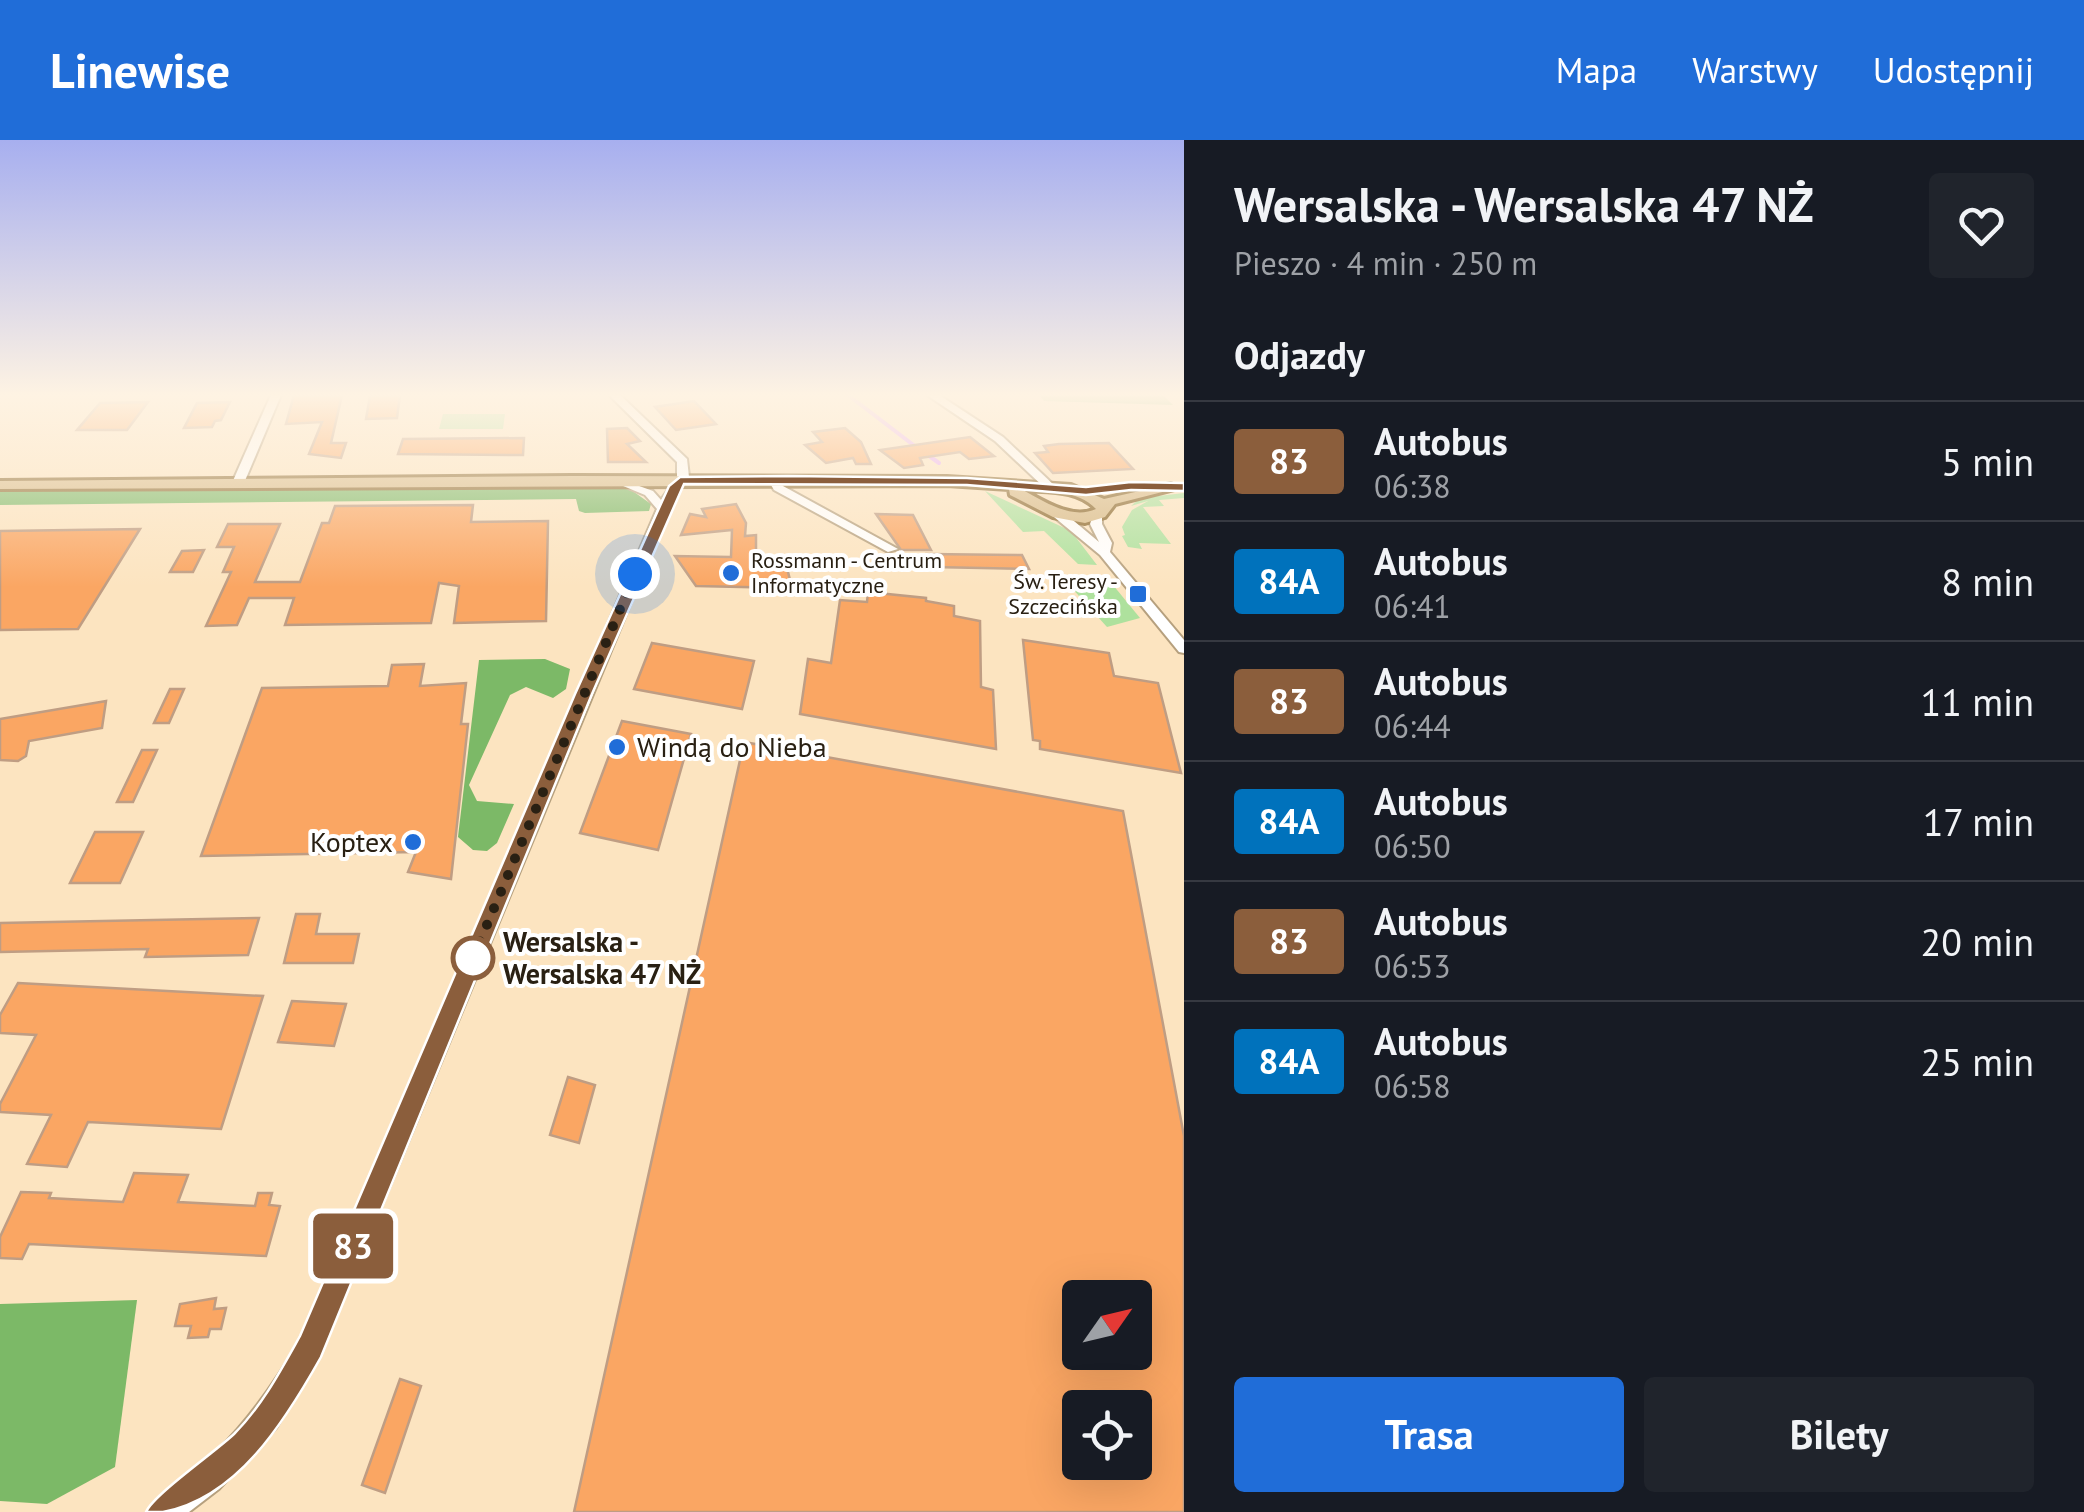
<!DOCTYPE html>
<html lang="pl">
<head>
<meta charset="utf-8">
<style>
  :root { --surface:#171b24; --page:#20242c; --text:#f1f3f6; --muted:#9ea1a6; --line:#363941; --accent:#206dd8 }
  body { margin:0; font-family:"PT Sans",sans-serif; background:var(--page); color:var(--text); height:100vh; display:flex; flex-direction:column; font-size:38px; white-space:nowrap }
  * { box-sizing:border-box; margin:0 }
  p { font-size:32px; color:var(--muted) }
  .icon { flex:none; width:55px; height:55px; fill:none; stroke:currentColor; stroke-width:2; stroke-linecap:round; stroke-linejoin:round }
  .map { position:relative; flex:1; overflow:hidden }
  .details { display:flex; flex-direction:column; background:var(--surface); width:900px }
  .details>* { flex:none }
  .badge { padding:0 20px; border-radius:8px; font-size:35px; line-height:65px }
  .needle { width:65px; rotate:56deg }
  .buttons { position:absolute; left:1062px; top:1140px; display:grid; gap:20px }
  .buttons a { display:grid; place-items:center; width:90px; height:90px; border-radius:10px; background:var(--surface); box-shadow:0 10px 40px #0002; font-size:50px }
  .you { position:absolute; width:50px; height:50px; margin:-25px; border:8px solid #fff; border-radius:50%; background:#1a73e8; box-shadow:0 0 0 15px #1a73e833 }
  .map>.badge { position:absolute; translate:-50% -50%; box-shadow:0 0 0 5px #fff }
  h2 { padding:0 50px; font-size:38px; line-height:90px }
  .round { display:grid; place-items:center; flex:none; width:105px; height:105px; border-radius:10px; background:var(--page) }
  .headline { display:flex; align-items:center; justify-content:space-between; height:170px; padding:0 50px }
  h1 { font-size:48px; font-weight:600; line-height:75px }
  .button { display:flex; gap:20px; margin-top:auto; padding:20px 50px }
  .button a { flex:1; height:115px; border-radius:10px; background:var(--accent); color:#fff; font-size:40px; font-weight:600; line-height:115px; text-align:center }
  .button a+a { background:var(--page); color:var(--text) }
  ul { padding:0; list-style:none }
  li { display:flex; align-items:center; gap:30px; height:120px; padding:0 50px; border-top:2px solid var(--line) }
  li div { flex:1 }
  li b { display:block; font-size:38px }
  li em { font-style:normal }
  li .badge { min-width:110px; font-weight:700; text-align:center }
  header { display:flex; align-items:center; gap:60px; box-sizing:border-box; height:140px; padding:0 50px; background:var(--accent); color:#fff }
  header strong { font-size:48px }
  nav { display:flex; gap:55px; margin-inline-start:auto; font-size:35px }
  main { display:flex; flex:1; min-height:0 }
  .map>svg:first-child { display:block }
</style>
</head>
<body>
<header>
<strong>Linewise</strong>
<nav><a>Mapa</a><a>Warstwy</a><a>Udostępnij</a></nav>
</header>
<main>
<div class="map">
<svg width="1184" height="1372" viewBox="0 0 1184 1372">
  <rect width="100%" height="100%" fill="#fce4c0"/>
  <g fill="#aee19d">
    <path d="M443,274H505L503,289H439Z"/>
    <path d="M985,351L1071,391L1097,425L1078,424L1044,391L1023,392Z"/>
    <path d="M1184,353V358L1159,360L1164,366L1143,367L1171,404L1139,403L1142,409L1128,407L1122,396L1125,395L1122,387L1132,370L1148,361L1131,366L1140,358Z"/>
    <path d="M1113,445L1140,478L1107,487L1070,446Z"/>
  </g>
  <g fill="#7cb967">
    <path d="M1039,255H1163L1173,265L1044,261Z"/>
    <path d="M563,343L627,347L651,364L649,371L585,373L579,371L576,359L0,365V350Z"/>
    <path d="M545,519L570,529L566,549L553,558L526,547L510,555L469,645L477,661L514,664L497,703L487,711L473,710L458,697L479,520Z"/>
    <path d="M137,1160L115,1327L47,1364L0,1361V1164Z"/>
  </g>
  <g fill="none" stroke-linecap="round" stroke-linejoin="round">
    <g stroke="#e7a8fa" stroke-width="4">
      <path d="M848,255L916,307"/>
      <path d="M925,313L939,323"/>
    </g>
  </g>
  <g fill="#faa663" stroke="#bf9d83" stroke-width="2.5" fill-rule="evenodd">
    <path d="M294,255H342L331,303H346L341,318L309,314L322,282L286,284Z"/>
    <path d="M400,255L397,278L366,279L370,256Z"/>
    <path d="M694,261L716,284L676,290L655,267Z"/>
    <path d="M148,262L127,290H77L100,263Z"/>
    <path d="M230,262L221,280L215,281L212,287L184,288L197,263Z"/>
    <path d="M627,288L640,301L627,304L646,322H608L607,289Z"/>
    <path d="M845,288L861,302L871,324H856L853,318L826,323L805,305L822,302L813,292Z"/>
    <path d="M970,297L994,316L969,319L960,312L920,318L923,325L904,328L880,310Z"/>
    <path d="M524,298L523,315L398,314L403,299Z"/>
    <path d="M1109,303L1133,329L1053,333L1035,313L1048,312L1044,306L1059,304Z"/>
    <path d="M736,364L746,383L745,396L756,395V418H777L778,423L786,424L792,448L696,446L675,416L731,417L732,390L681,395L690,374L706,377L702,369Z"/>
    <path d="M473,365L471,382L548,381L546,481L454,483L459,446L439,443L431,483L285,485L294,458H249L237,485L206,486L231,432H223L234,407H217L228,384H280L255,442H300L322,383H329L335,366Z"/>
    <path d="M876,374L913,375L931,410H901Z"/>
    <path d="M140,389L78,489L0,490V391Z"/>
    <path d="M204,410L193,432H170L182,411Z"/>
    <path d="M927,414L1022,415L1029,429L933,427Z"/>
    <path d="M868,452L926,458V461L954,466V476L980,481L981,547L993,550L996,609L800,574L808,519L831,523L840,460L867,462Z"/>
    <path d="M1023,500L1109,513L1114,536L1158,543L1181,633L1040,609V601L1033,600Z"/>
    <path d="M652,503L754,521L742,569L634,549Z"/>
    <path d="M424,524L420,546L466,543L461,584H468L451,739L408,732L416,712L201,716L262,548L388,546L392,525Z"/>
    <path d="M170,549H184L169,583H154Z"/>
    <path d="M106,561L102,588L29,601L26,616L18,621L0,620V579Z"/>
    <path d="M622,581L691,594L658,710L580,693Z"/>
    <path d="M744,602L1123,671L1184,996V1372H574ZM1080,1158H1135V1212H1080ZM1080,1268H1135V1322H1080Z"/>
    <path d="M142,610H157L133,662H117Z"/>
    <path d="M95,692H143L120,743H70Z"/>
    <path d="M296,774H320L316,794H359L353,823H284Z"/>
    <path d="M259,778L248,815L145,817L148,809L0,812V783Z"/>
    <path d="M18,843L263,856L221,989L88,982L67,1027L27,1024L51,975L0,972V964L36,895L0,893V875Z"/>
    <path d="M292,861L346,864L334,906L278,902Z"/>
    <path d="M568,937L595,945L579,1003L550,995Z"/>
    <path d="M134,1033L188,1035L178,1062L255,1066L258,1053H272L269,1065L280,1066L266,1116L29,1104L22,1119L0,1118V1097L21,1052L51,1053L49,1058L123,1062Z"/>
    <path d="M216,1158L214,1169L226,1168L221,1189H210L208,1197L188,1198L191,1186H175L180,1164Z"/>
    <path d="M400,1239L421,1246L385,1353L362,1345Z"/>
  </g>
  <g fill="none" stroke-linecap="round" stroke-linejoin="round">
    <defs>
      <g id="minor">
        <path d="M271,255H281L244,343L234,345L232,343Z"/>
        <path d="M609,255H620L687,319L689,337L675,356L320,1215L276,1288L219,1349L189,1372H148C156,1354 201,1327 218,1310C252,1277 278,1238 302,1197L657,369L645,355L611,341L617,338L653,351L661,360L677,337V322Z"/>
        <path d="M927,255H939L1003,297L1056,347V351H1048L995,301Z"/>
        <path d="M774,337L778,338L783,346L898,409L888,412L774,350L768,340Z"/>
        <path d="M1054,371H1062L1099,402L1090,384L1094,372H1102V384L1112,403L1110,412L1184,500V513L1179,512L1100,415L1054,377Z"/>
      </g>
      <path id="major" d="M573,336L947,337L1071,345L1104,359L1171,344L1178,348L1115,364L1105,377L1085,383L1053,377L1010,355L1009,349L947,345L0,349V341ZM1023,350C1049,352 1077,349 1096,369C1072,380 1045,362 1023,350Z"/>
    </defs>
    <use href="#minor" stroke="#b6a07e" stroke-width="4"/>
    <use href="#major" stroke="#896528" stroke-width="6"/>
    <use href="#minor" fill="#fff" fill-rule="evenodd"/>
    <use href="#major" fill="#d7b985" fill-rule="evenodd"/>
  </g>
  <linearGradient id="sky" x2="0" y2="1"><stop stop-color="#a7afef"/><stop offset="0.57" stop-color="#fef3e3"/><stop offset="1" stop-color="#fef3e3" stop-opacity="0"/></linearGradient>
  <rect width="1184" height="447" fill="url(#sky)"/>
  <path fill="#8b5e3c" stroke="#fff" stroke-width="2.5" d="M788,336L967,338L1086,347L1131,342L1184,343V351L1131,350L1086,355L967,345L684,344L592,554L321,1217C284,1283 237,1358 163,1372H146C153,1355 215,1312 234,1294C262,1266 281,1230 300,1196L575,554L669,346L680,337Z"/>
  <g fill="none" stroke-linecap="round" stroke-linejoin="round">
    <path stroke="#292013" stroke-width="10" stroke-dasharray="0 18" d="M473,818L635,434"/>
  </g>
  <g fill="#206dd8" stroke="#fff" stroke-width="4">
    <circle cx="731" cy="433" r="10"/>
    <rect x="1128" y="444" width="20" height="20" rx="5"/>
    <circle cx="617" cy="607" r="10"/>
    <circle cx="413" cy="702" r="10"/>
  </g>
  <circle fill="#fff" stroke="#8b5e3c" stroke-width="5" cx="473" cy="818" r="20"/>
  <g text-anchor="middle" stroke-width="8" stroke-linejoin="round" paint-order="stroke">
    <g font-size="22" fill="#292013" stroke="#fff" text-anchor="start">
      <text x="751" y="428">Rossmann - Centrum<tspan x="751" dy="25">Informatyczne</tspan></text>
      <text x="1118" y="449" text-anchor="end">Św. Teresy -<tspan x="1118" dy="25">Szczecińska</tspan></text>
    </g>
    <g font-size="28" fill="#292013" stroke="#fff" text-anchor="start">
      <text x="637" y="617">Windą do Nieba</text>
      <text x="393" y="712" text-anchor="end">Koptex</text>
    </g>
    <g font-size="28" font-weight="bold" fill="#292013" stroke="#fff" text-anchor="start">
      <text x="503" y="812">Wersalska -<tspan x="503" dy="32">Wersalska 47 NŻ</tspan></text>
    </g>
  </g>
</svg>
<div class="buttons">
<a><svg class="needle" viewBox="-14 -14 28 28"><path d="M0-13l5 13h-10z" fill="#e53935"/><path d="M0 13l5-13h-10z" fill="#9ea1a6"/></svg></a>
<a><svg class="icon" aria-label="locate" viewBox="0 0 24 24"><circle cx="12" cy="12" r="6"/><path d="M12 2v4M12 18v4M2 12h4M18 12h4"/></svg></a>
</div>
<div class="you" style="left:635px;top:434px"></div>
<b class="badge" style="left:353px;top:1106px;background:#8b5e3c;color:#fff">83</b>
</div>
<section class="details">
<div class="headline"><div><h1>Wersalska - Wersalska 47 NŻ</h1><p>Pieszo · 4 min · 250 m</p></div><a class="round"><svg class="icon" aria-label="heart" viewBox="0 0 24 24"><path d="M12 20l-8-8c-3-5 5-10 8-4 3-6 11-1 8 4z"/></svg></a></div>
<h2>Odjazdy</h2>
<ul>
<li><span class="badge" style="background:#8b5e3c;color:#fff">83</span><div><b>Autobus</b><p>06:38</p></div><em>5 min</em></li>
<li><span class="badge" style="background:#0072bc;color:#fff">84A</span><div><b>Autobus</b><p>06:41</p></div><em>8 min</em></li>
<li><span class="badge" style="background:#8b5e3c;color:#fff">83</span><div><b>Autobus</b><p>06:44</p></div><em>11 min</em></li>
<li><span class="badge" style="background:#0072bc;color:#fff">84A</span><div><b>Autobus</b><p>06:50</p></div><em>17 min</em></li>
<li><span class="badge" style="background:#8b5e3c;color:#fff">83</span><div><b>Autobus</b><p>06:53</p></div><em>20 min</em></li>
<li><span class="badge" style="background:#0072bc;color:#fff">84A</span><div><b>Autobus</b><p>06:58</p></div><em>25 min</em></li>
</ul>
<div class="button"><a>Trasa</a><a>Bilety</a></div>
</section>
</main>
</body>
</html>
